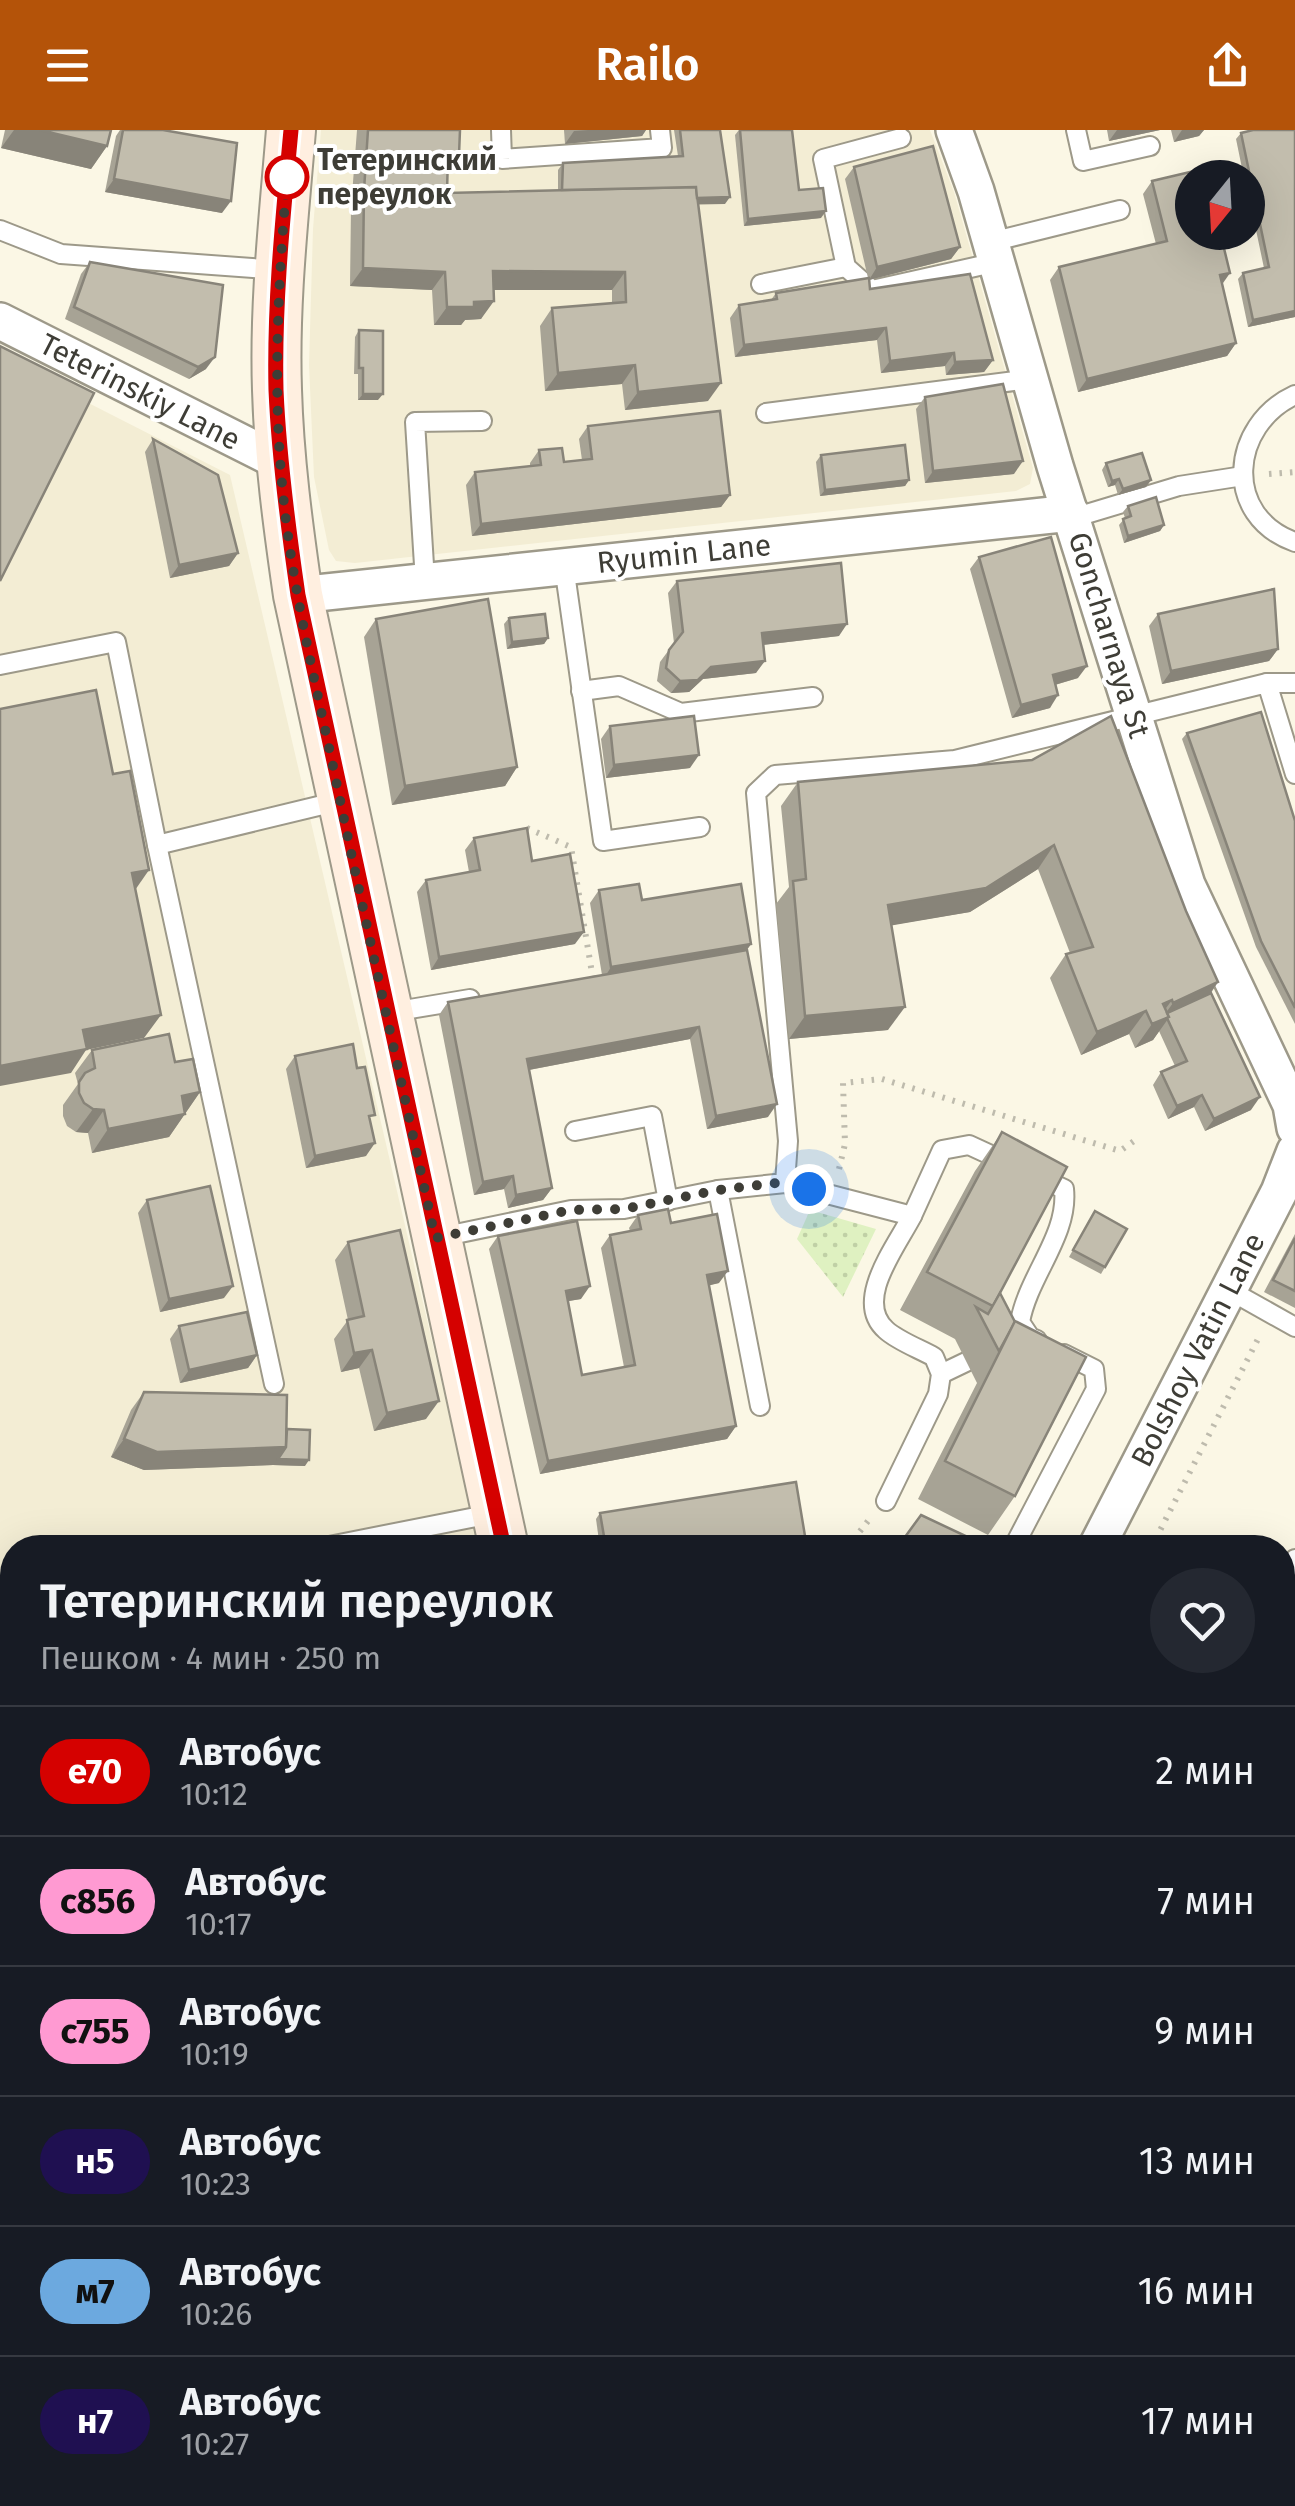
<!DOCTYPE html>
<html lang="ru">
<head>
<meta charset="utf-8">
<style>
  :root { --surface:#171b24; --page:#242831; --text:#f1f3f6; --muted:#9ea1a6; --line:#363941; --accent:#b45309 }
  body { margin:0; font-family:"Fira Sans",sans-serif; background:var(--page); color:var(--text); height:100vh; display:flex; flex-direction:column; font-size:38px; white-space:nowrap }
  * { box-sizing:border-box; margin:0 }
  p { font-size:32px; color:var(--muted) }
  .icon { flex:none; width:55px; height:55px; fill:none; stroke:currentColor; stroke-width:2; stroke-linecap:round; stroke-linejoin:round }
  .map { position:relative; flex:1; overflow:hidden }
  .side { position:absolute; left:0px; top:1405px; width:1295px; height:972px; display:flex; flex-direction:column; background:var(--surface); border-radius:40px 40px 0 0; box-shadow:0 10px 40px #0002 }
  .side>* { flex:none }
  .badge { padding:0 20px; border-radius:32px; font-size:35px; line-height:65px }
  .needle { width:65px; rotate:198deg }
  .tools { position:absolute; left:1175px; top:30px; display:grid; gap:20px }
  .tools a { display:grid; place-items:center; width:90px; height:90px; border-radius:50%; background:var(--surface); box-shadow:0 10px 40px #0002; font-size:50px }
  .you { position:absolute; width:50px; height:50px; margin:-25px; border:8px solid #fff; border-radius:50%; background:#1a73e8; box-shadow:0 0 0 15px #1a73e833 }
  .map>.badge { position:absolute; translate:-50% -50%; box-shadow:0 0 0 5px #fff }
  .round { display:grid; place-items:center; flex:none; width:105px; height:105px; border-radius:52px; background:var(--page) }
  .overview { display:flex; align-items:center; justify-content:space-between; height:170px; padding:0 40px }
  h1 { font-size:48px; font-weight:600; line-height:75px }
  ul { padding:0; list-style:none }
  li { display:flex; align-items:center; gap:30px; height:130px; padding:0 40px; border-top:2px solid var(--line) }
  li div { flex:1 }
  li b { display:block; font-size:38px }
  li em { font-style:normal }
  li .badge { min-width:110px; font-weight:700; text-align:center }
  header { display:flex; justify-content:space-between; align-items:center; height:130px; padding:0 40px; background:var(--accent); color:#fff; font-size:45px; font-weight:600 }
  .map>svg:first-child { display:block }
</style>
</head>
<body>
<header><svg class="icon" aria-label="menu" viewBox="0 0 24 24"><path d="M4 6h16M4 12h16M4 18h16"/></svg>Railo<svg class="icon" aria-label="share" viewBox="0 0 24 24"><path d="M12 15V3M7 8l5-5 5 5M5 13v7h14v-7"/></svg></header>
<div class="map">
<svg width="1295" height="2376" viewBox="0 0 1295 2376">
  <defs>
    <pattern id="forest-crowns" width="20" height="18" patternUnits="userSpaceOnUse" patternTransform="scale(2.5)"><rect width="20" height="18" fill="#aac182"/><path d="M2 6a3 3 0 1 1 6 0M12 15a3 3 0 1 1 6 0" fill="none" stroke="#8c9e6b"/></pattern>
    <pattern id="park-dots" width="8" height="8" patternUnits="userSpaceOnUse" patternTransform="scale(2.5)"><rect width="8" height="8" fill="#dff1c1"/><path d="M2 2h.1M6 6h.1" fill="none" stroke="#c0d0a6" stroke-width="1.8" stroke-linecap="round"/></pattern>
  </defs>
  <rect width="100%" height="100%" fill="#fbf7e5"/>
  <g fill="#f3edd4">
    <path d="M321,0H930L954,62L1033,338L1030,354L1016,361L355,433L336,431L329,420L314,347L309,235L313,99Z"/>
    <path d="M0,228L230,345L480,1417L12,1418V1758L0,1752Z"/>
  </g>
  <g fill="#dff1c1">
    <path d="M1282,1737H1295V1910H1283Z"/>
    <path d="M0,2368L147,2371L583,2368L584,2376H0Z"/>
  </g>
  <path fill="url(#forest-crowns)" d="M1295,1592V1703H1283V1594Z"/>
  <path fill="url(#park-dots)" d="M810,1080L876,1099L843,1167L797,1109Z"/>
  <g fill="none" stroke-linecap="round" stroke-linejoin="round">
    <defs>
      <g id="service">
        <path d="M501,0L502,29L662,18L660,0"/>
        <path d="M1076,0L1083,31L1150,16"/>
        <path d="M901,8L823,29L846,137L872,160L997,132"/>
        <path d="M0,100L61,124L279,140"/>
        <path d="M991,112L1120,80"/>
        <path d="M761,154L846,137"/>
        <path d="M1295,265C1230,295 1222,386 1295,412"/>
        <path d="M766,283L1030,249"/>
        <path d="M1073,388L1179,356L1243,346"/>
        <path d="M564,436L603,711L700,697"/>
        <path d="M425,451L415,292L482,291"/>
        <path d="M0,535L116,512L157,715"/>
        <path d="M1267,553H1295"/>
        <path d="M581,561L619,556L681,583L813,567"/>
        <path d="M392,882L470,869"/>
        <path d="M575,1001L652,986L668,1071"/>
        <path d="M1036,1046L1064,1059C1069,1105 1028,1146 1020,1192L1030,1207L1037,1210"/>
        <path d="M785,1053L912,1086L942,1020L969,1015L1008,1033"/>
        <path d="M718,1060L760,1276"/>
        <path d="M441,1107L571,1080L624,1079L718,1060L785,1053L788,1011L756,663L775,645L955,630L1267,553L1295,644"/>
        <path d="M1229,1160L1295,1197"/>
        <path d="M941,1244L966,1232"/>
        <path d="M274,1254L157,715L339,671"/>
        <path d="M886,1371L938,1264L941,1244L934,1227C920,1219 898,1211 886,1200C853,1171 896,1117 912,1086"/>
        <path d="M319,1418L496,1383"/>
        <path d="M1013,1418L1096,1259L1094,1239L1064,1224"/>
        <path d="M1295,1429L1283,1488L1291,1522H1295"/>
        <path d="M1282,2042H1295"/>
        <path d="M736,2365L739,2376"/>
      </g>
      <g id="minor">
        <path d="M954,0L976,61L1055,336L1187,755L1291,975L1295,998"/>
        <path d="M0,191L280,332"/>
        <path d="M298,465L1071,383"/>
        <path d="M1096,1418L1279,1062L1295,1021"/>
      </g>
      <g id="secondary">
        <path d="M291,0C284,86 274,173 277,260C279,329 288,396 298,465L504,1418"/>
        <path d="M0,1796L12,1806"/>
        <path d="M1282,2326H1295"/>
        <path d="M0,2333H12"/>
        <path d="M686,2365L690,2376"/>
        <path d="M772,2365L776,2376"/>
      </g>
    </defs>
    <use href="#service" stroke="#9d9989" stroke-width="22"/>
    <use href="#minor" stroke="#9d9989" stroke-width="40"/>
    <use href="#secondary" stroke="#9d9989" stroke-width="52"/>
    <g stroke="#bebbad" stroke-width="6" stroke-dasharray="2.5 8" stroke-linecap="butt">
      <path d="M1269,344L1295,342"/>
      <path d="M527,698L571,717L593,849"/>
      <path d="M839,1039L845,1014L843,953L882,949L1120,1021L1134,1011"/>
      <path d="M847,1418L868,1391"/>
      <path d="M1151,1418L1259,1207"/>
      <path d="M1282,2198H1295"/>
    </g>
    <use href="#service" stroke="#fff" stroke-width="18"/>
    <use href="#minor" stroke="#fff" stroke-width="35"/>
    <use href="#secondary" stroke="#ffefe0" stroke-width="48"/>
  </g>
  <g fill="#a7a395">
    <path d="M5,0H111L107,16L91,39L1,18Z"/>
    <path d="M120,0H163L222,83L105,62L116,6Z"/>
    <path d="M357,0H460L459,25L448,41L447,63L558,60V40L563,33L678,26L674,0H720L725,74H698L708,271L625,280L622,254L545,261L540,196L552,178L612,173V160H494L481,189L465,190L461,195H434L432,160L350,156L351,78Z"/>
    <path d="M564,0H646L642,6L565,14Z"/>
    <path d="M739,0L799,60L821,88L744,96L735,5Z"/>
    <path d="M1107,0H1160L1109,11Z"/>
    <path d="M1171,0H1204L1199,6L1174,12Z"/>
    <path d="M1295,0V187L1248,197L1238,149L1243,143L1264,138L1248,62V48H1244L1236,9L1241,3Z"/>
    <path d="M854,37L960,117L951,129L869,150L870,159L993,230L984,242L946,245L945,236L881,243L877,210L735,227L730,188L739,175L771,170L776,163L868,148L845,49Z"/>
    <path d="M1152,51L1192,102H1228L1220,105L1222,155L1236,213L1227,226L1078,262L1050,150L1059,137L1156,114L1143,64Z"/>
    <path d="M90,132L206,239L189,249L65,189L81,144Z"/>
    <path d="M359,200L378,270H358V244H354L355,207Z"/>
    <path d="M925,267L1014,344L925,353L916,279Z"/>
    <path d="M588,296L730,365L721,377L472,406L466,355L475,342L530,336V333L539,320L564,332L582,330L579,309Z"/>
    <path d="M153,309L238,423L229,436L170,448L145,322Z"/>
    <path d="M821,325L909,350L905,356L820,366L816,332Z"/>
    <path d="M1106,333L1151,350L1146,357L1118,365L1115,355L1108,357L1102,340Z"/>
    <path d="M1128,376L1164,395L1160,401L1124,413L1119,395L1125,388L1123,382Z"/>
    <path d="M979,427L1078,548L1055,555L1050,578L1012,588L970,439Z"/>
    <path d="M677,451L839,506L763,515L756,543L703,549L689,562L671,563L657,551L660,532L674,513L668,463Z"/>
    <path d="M1158,484L1278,519L1269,531L1162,554L1149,496Z"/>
    <path d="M509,488L548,508L544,514L507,519L504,494Z"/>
    <path d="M376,489L517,637L505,656L392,675L364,507Z"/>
    <path d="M610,596L690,638L606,648L601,609Z"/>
    <path d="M1187,603L1295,691V894L1256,817L1182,609Z"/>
    <path d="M1032,630L1186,781L1218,852L1211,863L1251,980L1205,1001L1194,977L1168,989L1153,955L1161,942L1175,936L1159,901L1153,910L1135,918L1129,904L1081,925L1050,848L1066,824L1070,823L1038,739L970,782L891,795L888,900L789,909L776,774L789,757L781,676L798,652Z"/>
    <path d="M474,708L575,814L431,840L417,762L426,750L469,742L465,720Z"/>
    <path d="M599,760L642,770L751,814L747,820L768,987L707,999L690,909L529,940L552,1058L543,1070L508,1078L504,1059L474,1065L439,885L448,872L602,845L590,773Z"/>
    <path d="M92,920L200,962L169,1007L92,1023L88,1003L76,1002L67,996L63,986V975L78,954L75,943Z"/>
    <path d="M295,926L370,991L366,1026L306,1038L286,939Z"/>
    <path d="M1002,1002L1000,1163L1015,1366L988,1405L918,1369L977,1253L955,1209L900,1180L975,1041Z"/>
    <path d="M147,1070L224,1168L160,1182L138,1083Z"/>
    <path d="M1095,1081L1105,1137L1101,1144L1069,1127Z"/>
    <path d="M638,1085L671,1093L719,1153L709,1155L736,1296L727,1309L540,1344L489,1119L498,1106L581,1169L568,1171L582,1245L624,1237L601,1118L610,1105L630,1101L629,1098Z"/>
    <path d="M1295,1104V1178L1264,1162Z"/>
    <path d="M348,1112L426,1289L374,1301L359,1238L341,1242L334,1209L348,1190L335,1130Z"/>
    <path d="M179,1196L257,1225L248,1238L180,1253L170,1209Z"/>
    <path d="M144,1262L287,1299L305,1336L273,1335L144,1340L111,1327L131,1280Z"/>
    <path d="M600,1383L807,1418H600L596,1389Z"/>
    <path d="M0,1590V1639L12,1740L0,1735Z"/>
    <path d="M0,1808L12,1818V1967L0,1957Z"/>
    <path d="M12,1997V2182L0,2208V2023Z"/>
  </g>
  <g fill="#888479">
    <path d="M14,0H40L107,16L91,39L1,18Z"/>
    <path d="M588,0H646L642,6L565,14L574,1Z"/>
    <path d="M1117,0H1160L1109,11Z"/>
    <path d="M1182,0H1204L1199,6L1174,12Z"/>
    <path d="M448,24L459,25L447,43Z"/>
    <path d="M114,49L231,71L222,83L105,62Z"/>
    <path d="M730,67L725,74L558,77L562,71Z"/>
    <path d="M826,81L821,88L744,96L748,89Z"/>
    <path d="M960,117L951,129L869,150L877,137Z"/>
    <path d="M363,138L445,142L432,160L350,156Z"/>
    <path d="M493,141L625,142L612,160H481Z"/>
    <path d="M1230,143L1221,156L1220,145Z"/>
    <path d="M494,171L481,189L465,190L461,195H434L447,177L474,172Z"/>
    <path d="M1295,181V187L1248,197L1253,190Z"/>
    <path d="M886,198L877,210L735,227L744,215Z"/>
    <path d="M1236,213L1227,226L1078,262L1087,249Z"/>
    <path d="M954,223L945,236L881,243L890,231Z"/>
    <path d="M215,227L206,239L189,249L198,237Z"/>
    <path d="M993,230L984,242L946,245L955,232Z"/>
    <path d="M635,235L622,254L545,261L558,243Z"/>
    <path d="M721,253L708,271L625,280L638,262Z"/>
    <path d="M363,264H383L378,270H358Z"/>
    <path d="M1023,331L1014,344L925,353L933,341Z"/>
    <path d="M1119,349L1115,355L1108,357L1112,351Z"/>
    <path d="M909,350L905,356L820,366L825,360Z"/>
    <path d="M1151,350L1146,357L1118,365L1123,359Z"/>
    <path d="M730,365L721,377L472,406L481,394Z"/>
    <path d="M1164,395L1160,401L1124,413L1128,406Z"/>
    <path d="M238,423L229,436L170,448L179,435Z"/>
    <path d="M847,494L839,506L753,516L762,503Z"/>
    <path d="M548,508L544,514L507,519L512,512Z"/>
    <path d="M1278,519L1269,531L1162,554L1171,541Z"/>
    <path d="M765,531L756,543L703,549L689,562L671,563L680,551L711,537Z"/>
    <path d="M1087,536L1078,548L1044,558L1053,545Z"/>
    <path d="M1058,565L1050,578L1012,588L1021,575Z"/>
    <path d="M699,625L690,638L606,648L614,635Z"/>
    <path d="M517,637L505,656L392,675L405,656Z"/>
    <path d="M1054,715L1038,739L970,782L871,799L888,775Z"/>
    <path d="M149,740L133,763L132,743Z"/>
    <path d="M584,802L575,814L431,840L439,827Z"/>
    <path d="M751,814L742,826L603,850L611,837Z"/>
    <path d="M1218,852L1202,875L1168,889L1153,910L1135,918L1152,894L1163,874L1172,870L1155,893L1165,884L1173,873Z"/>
    <path d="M905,877L888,900L789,909L805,886Z"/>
    <path d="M1146,881L1129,904L1081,925L1097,902Z"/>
    <path d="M161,885L144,908L86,920L71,943L0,956V936L83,900Z"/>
    <path d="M699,897L690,909L518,942L527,929Z"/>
    <path d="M200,962L169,1007L92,1023L108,999L182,966Z"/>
    <path d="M1202,965L1194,977L1168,989L1177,976Z"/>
    <path d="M1260,967L1251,980L1205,1001L1214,989Z"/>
    <path d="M777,974L768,987L707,999L716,986Z"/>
    <path d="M93,979L104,980L88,1003L76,1002Z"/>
    <path d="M375,1013L366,1026L306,1038L315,1026Z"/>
    <path d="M513,1046L504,1059L474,1065L483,1052Z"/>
    <path d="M552,1058L543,1070L508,1078L516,1065Z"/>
    <path d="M728,1141L719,1153L699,1158L707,1145Z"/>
    <path d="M233,1156L224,1168L160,1182L169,1169Z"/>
    <path d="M590,1156L581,1169L557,1173L566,1161Z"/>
    <path d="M372,1220L359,1238L341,1242L354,1223Z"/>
    <path d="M257,1225L248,1238L180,1253L189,1240Z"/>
    <path d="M439,1271L426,1289L374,1301L387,1283Z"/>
    <path d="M736,1296L727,1309L540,1344L548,1331Z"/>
    <path d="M124,1309L286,1317L309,1330L305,1336L273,1335L144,1340L111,1327Z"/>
    <path d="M6,1722L12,1724V1740L0,1735V1730Z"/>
    <rect x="1282" y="1974" width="13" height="6"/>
    <rect x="1282" y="2140" width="13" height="39"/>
  </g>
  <g fill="#c2bdad" stroke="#888479" stroke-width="2.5">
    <path d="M40,0H111L107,16Z"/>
    <path d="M123,0H163L237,13L231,71L114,49Z"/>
    <path d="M368,0H460L459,25L448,24L447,63L696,57L721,253L638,262L635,235L558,243L552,178L626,172L625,142L493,141L494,171L474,172V177H447L445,142L363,138L364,60Z"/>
    <path d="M680,0H720L730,67L697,68L696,57L562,60L563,33L683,26Z"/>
    <path d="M740,0H792L799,60L823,58L826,81L748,89Z"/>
    <path d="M1253,0H1295V181L1253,190L1243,143L1269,137L1241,3Z"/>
    <path d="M933,16L960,117L877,137L854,37Z"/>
    <path d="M1224,34L1227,48H1192V102H1220L1230,143L1220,145L1236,213L1087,249L1059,137L1167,111L1152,51Z"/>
    <path d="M90,132L223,155L215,227L198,237L74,177Z"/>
    <path d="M970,144L993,230L955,232L954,223L890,231L886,198L744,215L739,175L777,169L776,163L869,148L870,159Z"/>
    <path d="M359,200L383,201V264H363V238H359Z"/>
    <path d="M0,216L94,263L0,451Z"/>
    <path d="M1003,254L1023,331L933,341L925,267Z"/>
    <path d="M720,281L730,365L481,394L475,342L541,335L539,320L562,318L564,332L592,329L588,296Z"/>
    <path d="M153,309L218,345L238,423L179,435Z"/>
    <path d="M905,315L909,350L825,360L821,325Z"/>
    <path d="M1142,323L1151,350L1123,359L1119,349L1112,351L1106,333Z"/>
    <path d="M1156,367L1164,395L1128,406L1123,389L1131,386L1128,376Z"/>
    <path d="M1051,407L1087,536L1053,545L1058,565L1021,575L979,427Z"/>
    <path d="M841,433L847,494L762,503L765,531L711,537L698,550L680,551L666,538L669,520L683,502L677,451Z"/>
    <path d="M1274,459L1278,519L1171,541L1158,484Z"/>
    <path d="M488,469L517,637L405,656L376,489Z"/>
    <path d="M545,484L548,508L512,512L509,488Z"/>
    <path d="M96,560L113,644L130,641L149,740L132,743L161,885L83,900L87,919L0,936V579Z"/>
    <path d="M1261,582L1295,691V878L1261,811L1187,603Z"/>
    <path d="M694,586L699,625L614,635L610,596Z"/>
    <path d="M1111,586L1186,781L1218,852L1173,873L1172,870L1163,874L1169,887L1152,894L1146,881L1097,902L1066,824L1093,817L1054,715L986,758L888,775L905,877L805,886L793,751L806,749L798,652L1032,630Z"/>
    <path d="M527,698L532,731L570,724L584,802L439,827L426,750L480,740L474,708Z"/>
    <path d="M639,754L642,770L741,754L751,814L611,837L599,760Z"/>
    <path d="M747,820L777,974L716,986L699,897L527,929L552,1058L516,1065L513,1046L483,1052L448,872Z"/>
    <path d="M1211,863L1260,967L1214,989L1202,965L1177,976L1161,942L1187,931L1167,888L1169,887L1167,883Z"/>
    <path d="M169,904L175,932L193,929L200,962L182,966L185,984L108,999L104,980L93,979L84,973L79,963V952L85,943L95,938L92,920Z"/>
    <path d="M353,914L357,938L365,937L375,985L369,986L375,1013L315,1026L295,926Z"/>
    <path d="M1002,1002L1067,1037L993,1176L927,1142Z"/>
    <path d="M210,1056L233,1156L169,1169L147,1070Z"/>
    <path d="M668,1079L671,1093L717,1084L728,1141L707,1145L736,1296L548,1331L498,1106L577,1091L590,1156L566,1161L582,1245L635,1235L610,1105L641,1099L638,1085Z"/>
    <path d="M1095,1081L1127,1099L1105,1137L1073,1120Z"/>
    <path d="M400,1100L439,1271L387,1283L372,1220L354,1223L347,1190L364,1186L348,1112Z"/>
    <path d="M1295,1108V1161L1273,1150Z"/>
    <path d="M1000,1163L1015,1192L999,1221L976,1177L988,1184Z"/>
    <path d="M247,1182L257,1225L189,1240L179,1196Z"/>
    <path d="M1015,1191L1086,1227L1015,1366L945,1331Z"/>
    <path d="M144,1262L287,1265L286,1317L157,1322L124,1309Z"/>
    <path d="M287,1299L310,1300L309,1330L278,1329L286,1317Z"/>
    <path d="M796,1352L807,1418H606L600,1383Z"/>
    <path d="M921,1385L991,1418H897Z"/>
    <path d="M0,1590L12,1595V1607L0,1639L12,1643V1724L0,1717Z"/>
    <path d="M0,1808L12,1818V1906L0,1896Z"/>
    <rect x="1282" y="1946" width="13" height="28"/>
    <path d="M12,2015V2182L0,2208V2042Z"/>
    <path d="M1282,2053H1287V2063H1295V2140H1282Z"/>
  </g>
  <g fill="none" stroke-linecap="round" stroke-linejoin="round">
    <defs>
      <path id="line" d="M291,0C283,86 274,173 276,260C279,329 288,397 298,465L504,1418"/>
    </defs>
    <use href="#line" stroke="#fff" stroke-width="22"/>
    <use href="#line" stroke="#d50100" stroke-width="15"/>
    <path stroke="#3e3d36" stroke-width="10" stroke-dasharray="0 18" d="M287,47C279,145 273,244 281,342C289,443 313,542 334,641C366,797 402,952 435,1108L571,1080L624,1079L718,1060L785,1052L809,1059"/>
  </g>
  <circle fill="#fff" stroke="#d50100" stroke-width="5" cx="287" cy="47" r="20"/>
  <g text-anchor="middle" stroke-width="8" stroke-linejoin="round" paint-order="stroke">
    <g font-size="30" font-weight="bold" fill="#3e3d36" stroke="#fff" text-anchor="start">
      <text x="317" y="40">Тетеринский<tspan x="317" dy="34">переулок</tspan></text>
    </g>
    <g font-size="30" fill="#3e3d36" stroke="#fff">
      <text transform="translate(140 262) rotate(27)" y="10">Teterinskiy Lane</text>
      <text transform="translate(684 424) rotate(-6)" y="10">Ryumin Lane</text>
      <text transform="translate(1109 505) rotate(73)" y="10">Goncharnaya St</text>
      <text transform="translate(1198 1220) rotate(-63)" y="10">Bolshoy Vatin Lane</text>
    </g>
  </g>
</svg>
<div class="tools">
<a><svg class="needle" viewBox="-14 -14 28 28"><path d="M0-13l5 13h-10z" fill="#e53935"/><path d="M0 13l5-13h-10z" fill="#9ea1a6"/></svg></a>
</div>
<div class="you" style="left:809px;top:1059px"></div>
<section class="side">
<div class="overview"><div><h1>Тетеринский переулок</h1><p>Пешком · 4 мин · 250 m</p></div><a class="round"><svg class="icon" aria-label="heart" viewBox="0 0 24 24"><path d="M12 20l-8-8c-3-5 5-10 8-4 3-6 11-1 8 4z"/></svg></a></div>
<ul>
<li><span class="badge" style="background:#d50100;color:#fff">е70</span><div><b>Автобус</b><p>10:12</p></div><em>2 мин</em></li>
<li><span class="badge" style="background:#ff9ad2;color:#111">с856</span><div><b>Автобус</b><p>10:17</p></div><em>7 мин</em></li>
<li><span class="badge" style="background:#ff9ad2;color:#111">с755</span><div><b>Автобус</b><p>10:19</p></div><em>9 мин</em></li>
<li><span class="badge" style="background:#1f1051;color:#fff">н5</span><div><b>Автобус</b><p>10:23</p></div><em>13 мин</em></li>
<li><span class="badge" style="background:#6ca9df;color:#111">м7</span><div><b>Автобус</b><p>10:26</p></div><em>16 мин</em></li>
<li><span class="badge" style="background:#1f1051;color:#fff">н7</span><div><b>Автобус</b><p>10:27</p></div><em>17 мин</em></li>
</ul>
</section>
</div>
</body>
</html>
